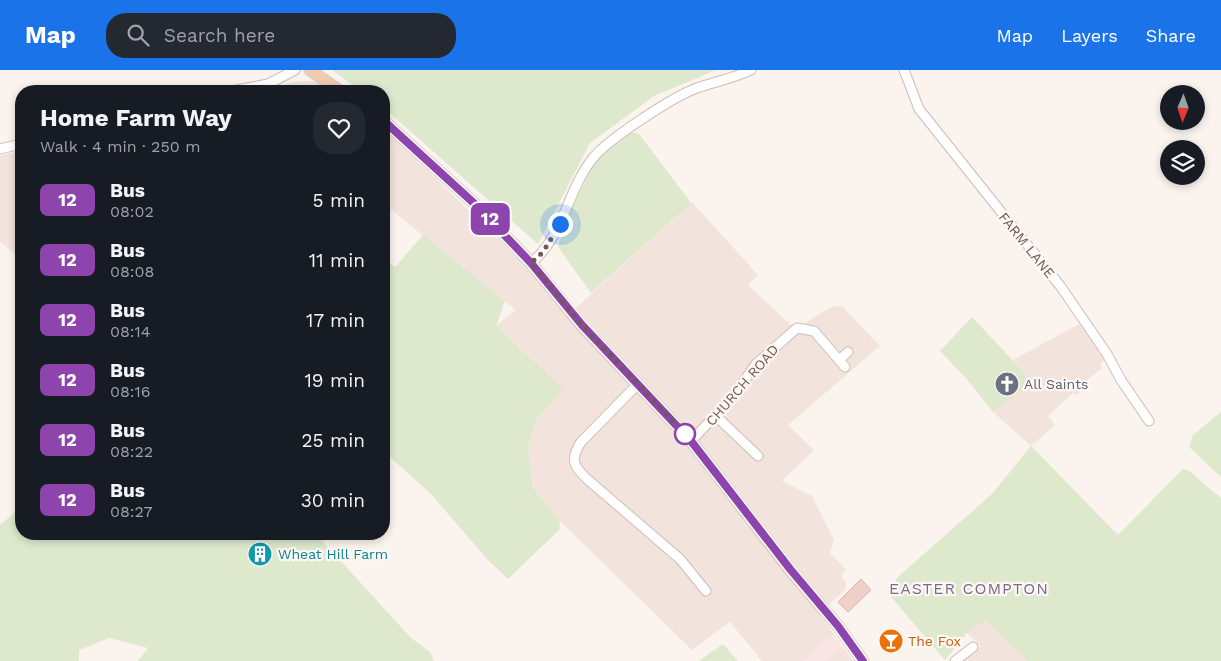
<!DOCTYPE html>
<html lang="en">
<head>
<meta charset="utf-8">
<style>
  :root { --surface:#171b24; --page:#242831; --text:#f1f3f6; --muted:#9ea1a6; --accent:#1a73e8 }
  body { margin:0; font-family:"Work Sans",sans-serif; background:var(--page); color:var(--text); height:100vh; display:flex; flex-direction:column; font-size:19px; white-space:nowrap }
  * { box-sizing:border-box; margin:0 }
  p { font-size:16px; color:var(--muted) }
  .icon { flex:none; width:28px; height:28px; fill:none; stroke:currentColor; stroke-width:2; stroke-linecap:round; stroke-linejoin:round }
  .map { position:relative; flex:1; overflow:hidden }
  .panel { position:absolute; left:15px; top:15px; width:375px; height:455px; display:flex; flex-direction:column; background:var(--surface); border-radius:20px; box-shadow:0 2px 8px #0003 }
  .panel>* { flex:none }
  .badge { padding:0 10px; border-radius:8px; font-size:18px; line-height:32px }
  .needle { width:32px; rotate:182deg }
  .tools { position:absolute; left:1160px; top:15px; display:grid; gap:10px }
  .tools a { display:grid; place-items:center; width:45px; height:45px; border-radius:50%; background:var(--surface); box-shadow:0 2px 8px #0003; font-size:25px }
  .you { position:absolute; width:25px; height:25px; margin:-12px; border:4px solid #fff; border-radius:50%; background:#1a73e8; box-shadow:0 0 0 8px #1a73e833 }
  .map>.badge { position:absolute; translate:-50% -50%; box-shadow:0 0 0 2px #fff }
  .round { display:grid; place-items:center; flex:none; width:52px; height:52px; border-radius:20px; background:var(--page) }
  .summary { display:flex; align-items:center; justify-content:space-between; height:85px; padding:0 25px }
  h1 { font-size:24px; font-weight:700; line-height:38px }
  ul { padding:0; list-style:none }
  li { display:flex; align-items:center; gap:15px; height:60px; padding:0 25px }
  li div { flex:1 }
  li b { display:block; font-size:19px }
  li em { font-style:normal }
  li .badge { min-width:55px; font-weight:700; text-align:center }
  header { display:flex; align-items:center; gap:30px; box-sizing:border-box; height:70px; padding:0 25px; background:var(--accent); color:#fff }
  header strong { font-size:24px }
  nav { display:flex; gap:28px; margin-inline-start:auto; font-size:18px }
  .search { width:350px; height:45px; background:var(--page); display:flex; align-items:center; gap:12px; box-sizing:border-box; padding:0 18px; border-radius:20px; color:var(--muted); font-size:19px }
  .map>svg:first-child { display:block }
</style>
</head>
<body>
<header>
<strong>Map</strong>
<div class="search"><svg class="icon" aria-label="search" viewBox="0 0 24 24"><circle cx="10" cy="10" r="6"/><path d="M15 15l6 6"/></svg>Search here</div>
<nav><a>Map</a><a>Layers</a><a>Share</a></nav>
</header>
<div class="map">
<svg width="1221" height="591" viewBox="0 0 1221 591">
  <rect width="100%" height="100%" fill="#fbf3ed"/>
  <g fill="#f2e4dc">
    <path d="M314,11L332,21H268L294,12Z"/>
    <path d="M384,58L531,201L566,247L692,132L758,205L748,215L795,259L831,237L842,236L880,276L788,355L814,380L782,411L812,426L834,470L830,483L846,500L841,505L846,513L845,520L819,544L834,564L803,591H762L730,552L692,580L560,451L533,418L528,378L536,350L562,319L496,256L516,240L384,134Z"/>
    <path d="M21,81V188L0,172V86Z"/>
    <path d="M1079,254L1105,290L1100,294L1102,298L1077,318L1080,323L1076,325L1073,323L1048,346L1055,355L1031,376L993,342L1029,313L1013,290Z"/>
    <path d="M985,549L1017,579L1028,591H961L981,576L967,563Z"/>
    <path d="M842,576L854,591H825V590Z"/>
  </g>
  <path fill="#f9e5e3" d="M834,564L842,576L825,591H803Z"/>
  <g fill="#dde8cd">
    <path d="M332,0H716L654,26L590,73L538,174L384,38V21H361Z"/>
    <path d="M630,62L639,64L691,133L591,223L558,177L571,139L596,90Z"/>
    <path d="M423,165L505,231L496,256L563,319L536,350L528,378L533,418L560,451L559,460L508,509L487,489L431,424L390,387L384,393V189L395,197Z"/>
    <path d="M972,247L1020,298L1030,313L993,342L965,307L940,281Z"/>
    <path d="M1221,342V407L1189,377L1193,365Z"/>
    <path d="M1031,376L1118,465L1183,399L1189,401L1221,428V591H1028L985,550L967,563L945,590L887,522L899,506L992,424Z"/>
    <path d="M21,437V464H316L411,568L430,582L434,591H138L148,578L109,568L79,580V591H0V455Z"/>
    <path d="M723,574L738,591H699Z"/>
  </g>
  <g fill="#edd0c8" stroke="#deb4aa">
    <path d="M1013,307H1016L1017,315L1007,321L1006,318L1000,320L997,314Z"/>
    <path d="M254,477L269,482L266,491L252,486Z"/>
    <path d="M861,509L871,520L848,542L838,532Z"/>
  </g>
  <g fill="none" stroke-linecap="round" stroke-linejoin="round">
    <defs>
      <g id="minor">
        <path d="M904,0L919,39L1061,217L1107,284L1121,310L1149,351"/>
        <path d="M231,21L268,14L295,0"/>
        <path d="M0,79L21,74"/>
        <path d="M531,193C564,166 567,120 593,88C607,70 674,26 697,18C714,12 734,8 751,0"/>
        <path d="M839,290L848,282"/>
        <path d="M638,314L581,372C570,389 573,396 587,409L680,489L706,521"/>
        <path d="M716,346L758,386"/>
        <path d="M691,371L732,328L756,294L797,258L814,261L845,297"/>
        <path d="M955,591L973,577"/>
      </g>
      <g id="major">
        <path d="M310,0L340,21"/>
        <path d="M384,51L477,136L531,193L581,255L691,371L789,499L838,556L863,591"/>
      </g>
    </defs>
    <use href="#minor" stroke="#cebcb6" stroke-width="11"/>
    <use href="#major" stroke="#d8d0cf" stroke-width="13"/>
    <use href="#minor" stroke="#fff" stroke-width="9"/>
    <use href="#major" stroke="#f1cbae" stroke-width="11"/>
  </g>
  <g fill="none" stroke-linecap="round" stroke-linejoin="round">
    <defs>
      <path id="line" d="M384,51L477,136L531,193L582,255L691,371L790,499L838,556L863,591"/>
    </defs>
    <use href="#line" stroke="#fff" stroke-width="11"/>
    <use href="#line" stroke="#8e44ad" stroke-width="8"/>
    <path stroke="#745752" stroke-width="5" stroke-dasharray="0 9" d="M560,154L543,182L531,193L582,255L685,364"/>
  </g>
  <defs>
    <symbol id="church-disc" viewBox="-11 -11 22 22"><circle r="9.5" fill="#6b7280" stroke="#fef8f4"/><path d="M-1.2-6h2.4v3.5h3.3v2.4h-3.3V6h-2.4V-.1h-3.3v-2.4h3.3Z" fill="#fff"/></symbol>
    <symbol id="building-disc" viewBox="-11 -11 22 22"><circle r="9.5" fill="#0f9aa8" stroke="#fef8f4"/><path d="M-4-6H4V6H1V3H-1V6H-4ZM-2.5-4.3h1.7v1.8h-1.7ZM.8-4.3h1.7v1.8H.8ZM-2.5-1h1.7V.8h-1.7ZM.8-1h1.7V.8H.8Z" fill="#fff"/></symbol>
    <symbol id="bar-disc" viewBox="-11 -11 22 22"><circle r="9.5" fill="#e8710a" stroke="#fef8f4"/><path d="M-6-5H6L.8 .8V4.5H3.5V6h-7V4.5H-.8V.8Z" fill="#fff"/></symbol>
  </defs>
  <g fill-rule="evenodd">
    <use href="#church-disc" x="993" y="300" width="28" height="28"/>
    <use href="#building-disc" x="246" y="470" width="28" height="28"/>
    <use href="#bar-disc" x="877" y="557" width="28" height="28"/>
  </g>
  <circle fill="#fff" stroke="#8e44ad" stroke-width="2.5" cx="685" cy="364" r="10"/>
  <g text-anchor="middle" stroke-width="4.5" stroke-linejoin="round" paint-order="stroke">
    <g font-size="14" fill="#745752" stroke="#fef8f4">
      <text transform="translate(1027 175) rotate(51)" y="5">FARM LANE</text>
      <text transform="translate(742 315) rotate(-49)" y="5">CHURCH ROAD</text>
    </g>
    <g font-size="14" fill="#5b616d" stroke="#fef8f4" text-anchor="start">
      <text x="1024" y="319">All Saints</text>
    </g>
    <g font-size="14" fill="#0d838f" stroke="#fef8f4" text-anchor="start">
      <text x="278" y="489">Wheat Hill Farm</text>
    </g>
    <g font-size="14" fill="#c56008" stroke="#fef8f4" text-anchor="start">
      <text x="908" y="576">The Fox</text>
    </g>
    <g font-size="16" letter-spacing="1" fill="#7b6a8f" stroke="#fef8f4">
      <text x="969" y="524">EASTER COMPTON</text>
    </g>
  </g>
</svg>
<div class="tools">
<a><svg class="needle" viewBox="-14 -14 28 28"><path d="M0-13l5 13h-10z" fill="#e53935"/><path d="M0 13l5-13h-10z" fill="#9ea1a6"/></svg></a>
<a><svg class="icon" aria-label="layers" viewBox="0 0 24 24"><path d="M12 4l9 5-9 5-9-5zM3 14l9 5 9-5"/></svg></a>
</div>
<div class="you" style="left:560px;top:154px"></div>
<b class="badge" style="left:490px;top:149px;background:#8e44ad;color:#fff">12</b>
<section class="panel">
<div class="summary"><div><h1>Home Farm Way</h1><p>Walk · 4 min · 250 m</p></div><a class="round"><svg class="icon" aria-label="heart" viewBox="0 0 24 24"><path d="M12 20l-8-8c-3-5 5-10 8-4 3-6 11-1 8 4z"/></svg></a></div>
<ul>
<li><span class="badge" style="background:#8e44ad;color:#fff">12</span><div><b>Bus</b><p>08:02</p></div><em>5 min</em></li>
<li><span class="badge" style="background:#8e44ad;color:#fff">12</span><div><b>Bus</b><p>08:08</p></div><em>11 min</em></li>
<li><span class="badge" style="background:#8e44ad;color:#fff">12</span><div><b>Bus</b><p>08:14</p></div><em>17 min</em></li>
<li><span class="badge" style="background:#8e44ad;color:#fff">12</span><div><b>Bus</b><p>08:16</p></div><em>19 min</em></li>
<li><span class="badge" style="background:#8e44ad;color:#fff">12</span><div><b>Bus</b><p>08:22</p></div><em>25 min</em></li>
<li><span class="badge" style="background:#8e44ad;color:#fff">12</span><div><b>Bus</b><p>08:27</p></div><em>30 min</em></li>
</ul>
</section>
</div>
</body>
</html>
